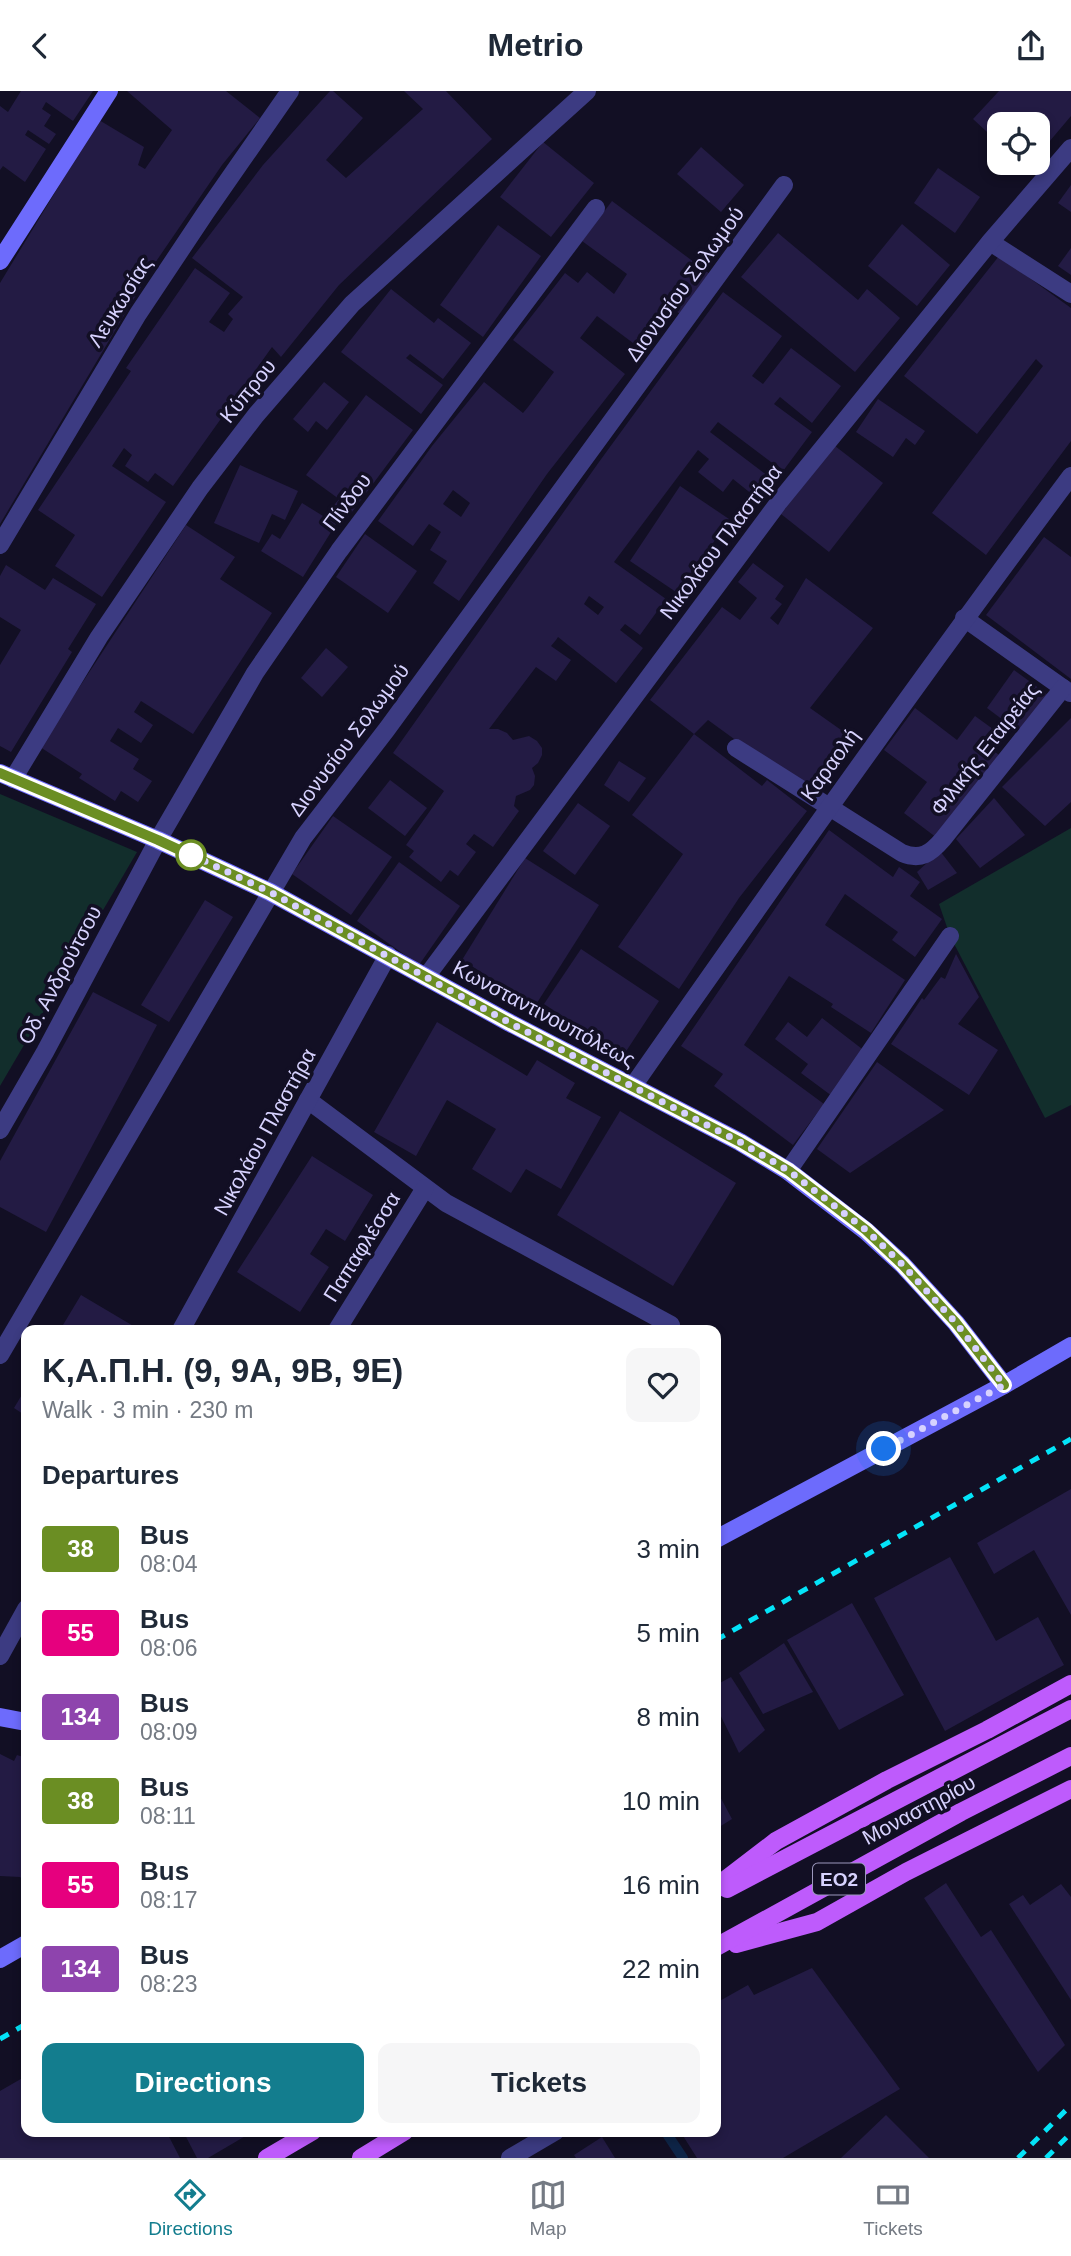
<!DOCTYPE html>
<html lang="en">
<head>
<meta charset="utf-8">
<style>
  :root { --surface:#fff; --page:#f6f6f7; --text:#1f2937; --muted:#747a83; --line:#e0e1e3; --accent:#137d8e }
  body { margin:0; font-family:Arial,sans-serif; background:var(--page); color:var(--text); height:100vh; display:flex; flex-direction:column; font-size:26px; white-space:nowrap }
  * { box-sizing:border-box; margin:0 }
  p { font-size:23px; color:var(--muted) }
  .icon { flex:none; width:38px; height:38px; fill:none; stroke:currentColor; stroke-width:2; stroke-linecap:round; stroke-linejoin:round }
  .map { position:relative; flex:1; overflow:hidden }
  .sheet { position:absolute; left:21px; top:1234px; width:700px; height:812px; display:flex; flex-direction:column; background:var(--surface); border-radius:14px; box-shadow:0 4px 10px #0003 }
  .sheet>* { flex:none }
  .badge { padding:0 14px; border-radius:5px; font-size:24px; line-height:46px }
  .tools { position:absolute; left:987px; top:21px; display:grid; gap:14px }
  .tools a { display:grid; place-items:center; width:63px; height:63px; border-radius:14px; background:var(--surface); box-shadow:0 4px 10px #0003; font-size:35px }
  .you { position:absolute; width:35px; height:35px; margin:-18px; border:5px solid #fff; border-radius:50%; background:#1a73e8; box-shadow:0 0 0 10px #1a73e833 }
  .map>.badge { position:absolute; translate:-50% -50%; box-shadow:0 0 0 4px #fff }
  h2 { padding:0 21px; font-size:26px; line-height:63px }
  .round { display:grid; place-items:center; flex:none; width:74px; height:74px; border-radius:14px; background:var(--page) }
  .headline { display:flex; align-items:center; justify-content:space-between; height:119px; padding:0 21px }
  h1 { font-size:33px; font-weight:700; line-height:52px }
  .cta { display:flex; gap:14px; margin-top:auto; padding:14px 21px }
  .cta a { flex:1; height:80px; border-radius:14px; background:var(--accent); color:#fff; font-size:28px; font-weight:700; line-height:80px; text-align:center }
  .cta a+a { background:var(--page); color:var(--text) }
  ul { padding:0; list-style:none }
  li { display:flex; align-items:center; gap:21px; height:84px; padding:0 21px }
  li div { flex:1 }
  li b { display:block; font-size:26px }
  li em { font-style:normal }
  li .badge { min-width:77px; font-weight:700; text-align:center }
  header { display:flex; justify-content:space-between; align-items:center; height:91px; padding:0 21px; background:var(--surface); font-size:32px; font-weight:700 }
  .dock { display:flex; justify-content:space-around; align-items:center; height:98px; border-top:2px solid var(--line); background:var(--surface); font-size:19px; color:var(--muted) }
  .dock a { display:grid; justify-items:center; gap:4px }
  .dock .on { color:var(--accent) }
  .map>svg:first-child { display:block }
</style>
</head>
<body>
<header><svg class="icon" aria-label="back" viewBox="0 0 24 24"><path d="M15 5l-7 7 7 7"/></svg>Metrio<svg class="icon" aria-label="share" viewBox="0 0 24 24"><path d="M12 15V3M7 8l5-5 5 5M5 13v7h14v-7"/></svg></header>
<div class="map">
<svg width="1071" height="2067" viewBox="0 0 1071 2067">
  <rect width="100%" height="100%" fill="#120f24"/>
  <g fill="#122e2c">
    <path d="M0,703L137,761L0,995Z"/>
    <path d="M1071,737V1014L1045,1027L950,845L939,813Z"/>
  </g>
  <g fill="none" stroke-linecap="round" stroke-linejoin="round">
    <path stroke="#0e2548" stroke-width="10" d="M665,2040L683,2067"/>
  </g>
  <g fill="#231b44" fill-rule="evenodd">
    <path d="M21,0H93L73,30L46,11L42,18L51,24L44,35L56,43L49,53L28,39L25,44L46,58L25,91L3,75L0,79V15L8,21Z"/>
    <path d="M127,0H226L260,27L222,74L157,169L0,433V192L99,29L144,56L138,74L145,78L172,39Z"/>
    <path d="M330,0H333L363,27L326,69L346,87L423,18L404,0H446L492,48L339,194L281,266L272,256L173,395L155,382L148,391L125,375L132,364L124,357L112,375L166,411L102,506L55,475L75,444L38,419L131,280L126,277L195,177L230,202L209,231L224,241L233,228L228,223L243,206L192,167L263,74Z"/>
    <path d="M999,0H1071V25L1038,64V33H999V52L973,28Z"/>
    <path d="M543,51L594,92L551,146L500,106Z"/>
    <path d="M701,56L744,94L721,121L677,83Z"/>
    <path d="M938,77L980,106L955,142L914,112Z"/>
    <path d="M1071,94V121L1058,112Z"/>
    <path d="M612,110L710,183L680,223L672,217L641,258L597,225L580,247L625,283L547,383L459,510L433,492L447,470L430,459L441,441L429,433L413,455L378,430L432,355L484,291L523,322L528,316L554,281L513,249L565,182L578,192L587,181L614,203L627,183L582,150ZM453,399L470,412L461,426L443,413Z"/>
    <path d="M902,133L950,174L917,215L868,175Z"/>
    <path d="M498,134L541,165L483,246L440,214Z"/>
    <path d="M778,142L858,209L867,198L900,227L855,281L741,186Z"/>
    <path d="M1071,157V184L1058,175Z"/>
    <path d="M999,165L1071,217V350L986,464L932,422L1043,275L1036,268L977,343L904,285Z"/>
    <path d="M391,198L434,232L438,227L471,252L443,288L410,263L406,267L443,294L421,323L341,261Z"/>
    <path d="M723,201L782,245L752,285L763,293L791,257L841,295L812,332L780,306L774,313L812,341L783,380L718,331L710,341L768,385L753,404L733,388L723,401L698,381L709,368L698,359L614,471L666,508L640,544L625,533L620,539L643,557L616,592L558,546L556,549L551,555L571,569L556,590L536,576L489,638H498L507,642L513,649L529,645L537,650L542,657V664L538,672L532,677L535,685L534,694L530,699L516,705L514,715L519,720L493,756L474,743L466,753L476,761L458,785L450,779L441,791L409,766L414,760L406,754L444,700L393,662L599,371ZM589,505L604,516L598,524L584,513Z"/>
    <path d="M324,291L349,311L327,339L316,330L308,341L293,328Z"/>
    <path d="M366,304L413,339L346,429L331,418L339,408L306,384Z"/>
    <path d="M878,308L925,340L915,354L906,347L893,366L856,341Z"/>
    <path d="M835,355L883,392L829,461L781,423Z"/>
    <path d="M240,374L298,400L285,429L272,423L259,452L214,432Z"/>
    <path d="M680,395L729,428L679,503L630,470Z"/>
    <path d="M302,412L336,433L303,486L261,460L272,443L280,448Z"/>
    <path d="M186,434L235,466L220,488L272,522L193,643L141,610L134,621L153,634L141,652L118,637L110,650L139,668L133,678L152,690L138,711L121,700L115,710L79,687L82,683L40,656Z"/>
    <path d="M365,443L417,480L388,522L336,486Z"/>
    <path d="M1044,446L1071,466V588L986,524Z"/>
    <path d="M753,472L784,495L775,508L782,513L770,527L778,534L806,487L873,537L810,617L851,646L810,703L708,629L694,643L650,609L722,516L740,529L757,507L738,491Z"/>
    <path d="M6,474L45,499L53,487L96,513L68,558L72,561L11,661L0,655V574L21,539L0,526V485Z"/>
    <path d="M326,557L348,576L322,606L301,587Z"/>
    <path d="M1014,579L1051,606L1023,644L987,617Z"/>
    <path d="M915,617L957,649L975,625L997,641L987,655L1003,667L941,750L904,722L927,691L884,659Z"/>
    <path d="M1071,627V711L1045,735L1002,696Z"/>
    <path d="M694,643L762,695L767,689L807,720L739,807L679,898L618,856L683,763L632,724Z"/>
    <path d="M619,670L646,687L629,711L604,694Z"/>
    <path d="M390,689L427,717L405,745L368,717Z"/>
    <path d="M994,707L1025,744L980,777L956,748Z"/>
    <path d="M578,712L610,735L575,784L543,760Z"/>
    <path d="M333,725L392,766L351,824L292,783Z"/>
    <path d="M829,739L893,786L899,776L920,791L910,805L942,828L915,866L892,849L898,841L845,803L825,834L905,889L871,942L831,916L833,913L789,885L744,954L824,1013L793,1054L714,995L723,983L681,955Z"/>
    <path d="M940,760L957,782L928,799L917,781Z"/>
    <path d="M525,767L599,814L535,915L462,869Z"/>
    <path d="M399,771L460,815L419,874L357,830Z"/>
    <path d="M205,809L233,826L169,931L141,914Z"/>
    <path d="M581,858L659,910L623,965L544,913Z"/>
    <path d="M956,863L979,906L958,933L998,959L969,1004L891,953L922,907L924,909L941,886L945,888Z"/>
    <path d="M93,901L157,934L46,1141L0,1116V1070Z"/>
    <path d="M822,927L866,961L832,1005L801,982L808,973L775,948L788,931L807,946Z"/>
    <path d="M437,931L527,985L537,969L575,992L566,1007L601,1026L561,1098L526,1078L511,1102L472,1078L496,1038L447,1009L416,1065L374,1041Z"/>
    <path d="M877,971L944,1019L850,1082L817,1058Z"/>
    <path d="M620,1020L736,1092L673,1195L557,1124Z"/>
    <path d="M312,1065L373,1104L345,1150L326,1138L310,1163L329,1176L300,1221L237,1181Z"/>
    <path d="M81,1204L135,1236L134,1239H60Z"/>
    <path d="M26,1297V1325L14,1317Z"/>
    <path d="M1071,1398V1524L1034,1459L994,1483L977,1452Z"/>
    <path d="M950,1466L996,1550L1038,1526L1064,1574L945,1640L874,1507Z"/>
    <path d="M852,1512L904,1604L839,1639L787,1549Z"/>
    <path d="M784,1552L813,1601L763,1623L739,1582Z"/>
    <path d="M731,1586L765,1639L739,1662L716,1615V1594Z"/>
    <path d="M0,1663L14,1670L17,1664L26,1667V1791L20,1786L0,1785Z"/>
    <path d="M716,1698L732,1728L716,1738Z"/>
    <path d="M946,1792L981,1846L991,1839L1065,1954L1038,1981L924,1807Z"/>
    <path d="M1061,1793L1071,1806V1909L1009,1813L1023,1804L1030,1814Z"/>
    <path d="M812,1877L900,1998L783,2067H697L680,2040H716V1912L748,1894L754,1904Z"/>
    <path d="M26,1985V2040H166L180,2067H0V2000Z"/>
    <path d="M886,2024L929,2067H841Z"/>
    <path d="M183,2040H254L208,2067H197Z"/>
    <path d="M602,2046L615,2067H576L574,2064Z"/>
  </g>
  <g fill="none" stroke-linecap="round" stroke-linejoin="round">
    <path stroke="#3c3b82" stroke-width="18" d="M510,2067L556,2040"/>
    <g stroke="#3c3b82" stroke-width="18">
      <path d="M990,151L1071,203"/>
      <path d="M0,454L138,223L206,121L290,0"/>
      <path d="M964,527L1070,602"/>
      <path d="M736,657L902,762C921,770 931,762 943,748L1063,597"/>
      <path d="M13,688L99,546L200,397L256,324L352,213L587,0"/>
      <path d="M426,886L779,411L990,151L1071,57"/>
      <path d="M633,995C776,790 921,586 1071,385"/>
      <path d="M308,1009L446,1112L671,1234"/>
      <path d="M0,1039L45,961L158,749L255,582L339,460L596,117"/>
      <path d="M788,1080L950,845"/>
      <path d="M181,1239L388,864"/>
      <path d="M337,1239L425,1097"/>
      <path d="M0,1264L303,747L387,638L784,94"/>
      <path d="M0,1565L26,1518"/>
    </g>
    <g stroke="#6d6bfc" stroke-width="18">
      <path d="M0,170L109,0"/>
      <path d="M0,682L158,749L270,801L510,932L740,1051L788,1080L866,1140L902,1173L956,1232L1004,1294"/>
      <path d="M716,1448L1004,1294L1071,1255"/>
      <path d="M0,1626L26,1631"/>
      <path d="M0,1868L26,1853"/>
    </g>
    <g stroke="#be5bfc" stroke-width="18">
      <path d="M716,1796L776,1750L887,1689L987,1639L1071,1593"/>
      <path d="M727,1798L1071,1618"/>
      <path d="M736,1853L817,1831L906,1781L1071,1698"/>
      <path d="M716,1856L961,1721L1071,1665"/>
      <path d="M267,2067L313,2040"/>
      <path d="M361,2067L405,2040"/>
    </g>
    <g stroke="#04e3f8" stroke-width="5" stroke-dasharray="10 9" stroke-linecap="butt">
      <path d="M716,1549L1071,1348"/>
      <path d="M0,1948L26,1933"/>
      <path d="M1018,2067L1071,2014"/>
      <path d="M1046,2067L1071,2042"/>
    </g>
  </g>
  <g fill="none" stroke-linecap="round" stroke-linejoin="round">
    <defs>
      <path id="line" d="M0,682L158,749L270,801L510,932L740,1051L789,1080L866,1139L902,1173L956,1232L1004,1294"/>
    </defs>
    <use href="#line" stroke="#fff" stroke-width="16"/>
    <use href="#line" stroke="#6b8e23" stroke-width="10"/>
    <path stroke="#d7d2fe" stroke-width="7" stroke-dasharray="0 12.6" d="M191,764L181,759L270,801L510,932L740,1051L789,1080L866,1139L902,1173L956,1232L1004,1294L884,1358"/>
  </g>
  <circle fill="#fff" stroke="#6b8e23" stroke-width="3.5" cx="191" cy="764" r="14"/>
  <g text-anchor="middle" stroke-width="7" stroke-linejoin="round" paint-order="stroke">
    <rect fill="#120f24" stroke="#9c98bd" stroke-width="2" x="813" y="1772.5" width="52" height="31" rx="5"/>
    <g font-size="19" font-weight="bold" fill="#d7d2fe">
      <text x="839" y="1795">ΕΟ2</text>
    </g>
    <g font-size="21" fill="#d7d2fe" stroke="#120f24">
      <text transform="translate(685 193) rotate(-54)" y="7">Διονυσίου Σολωμού</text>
      <text transform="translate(120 211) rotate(-58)" y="7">Λευκωσίας</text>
      <text transform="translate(248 300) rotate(-51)" y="7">Κύπρου</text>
      <text transform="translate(347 411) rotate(-53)" y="7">Πίνδου</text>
      <text transform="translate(721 451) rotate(-53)" y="7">Νικολάου Πλαστήρα</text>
      <text transform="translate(349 649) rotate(-53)" y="7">Διονυσίου Σολωμού</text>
      <text transform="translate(985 658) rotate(-52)" y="7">Φιλικής Εταιρείας</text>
      <text transform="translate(830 674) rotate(-54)" y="7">Καραολή</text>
      <text transform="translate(60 884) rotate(-62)" y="7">Οδ. Ανδρούτσου</text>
      <text transform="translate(544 923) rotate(28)" y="7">Κωνσταντινουπόλεως</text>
      <text transform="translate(265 1041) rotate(-61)" y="7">Νικολάου Πλαστήρα</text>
      <text transform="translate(362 1156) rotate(-58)" y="7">Παπαφλέσσα</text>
      <text transform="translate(919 1719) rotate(-28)" y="7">Μοναστηρίου</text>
    </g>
  </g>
</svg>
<div class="tools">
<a><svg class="icon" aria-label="locate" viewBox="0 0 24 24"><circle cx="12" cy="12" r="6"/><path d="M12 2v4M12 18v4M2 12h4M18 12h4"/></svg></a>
</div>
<div class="you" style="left:884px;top:1358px"></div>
<section class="sheet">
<div class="headline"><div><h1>Κ,Α.Π.Η. (9, 9Α, 9Β, 9Ε)</h1><p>Walk · 3 min · 230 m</p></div><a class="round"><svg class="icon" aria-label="heart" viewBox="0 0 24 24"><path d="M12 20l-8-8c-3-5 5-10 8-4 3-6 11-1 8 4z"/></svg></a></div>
<h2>Departures</h2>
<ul>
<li><span class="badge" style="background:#6b8e23;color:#fff">38</span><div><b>Bus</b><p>08:04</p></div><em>3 min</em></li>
<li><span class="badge" style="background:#e6007e;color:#fff">55</span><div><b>Bus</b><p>08:06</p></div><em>5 min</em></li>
<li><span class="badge" style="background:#8e44ad;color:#fff">134</span><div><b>Bus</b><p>08:09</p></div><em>8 min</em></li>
<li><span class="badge" style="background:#6b8e23;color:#fff">38</span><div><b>Bus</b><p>08:11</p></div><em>10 min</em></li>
<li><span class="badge" style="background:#e6007e;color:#fff">55</span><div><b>Bus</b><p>08:17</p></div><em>16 min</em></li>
<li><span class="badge" style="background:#8e44ad;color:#fff">134</span><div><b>Bus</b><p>08:23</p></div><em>22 min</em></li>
</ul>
<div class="cta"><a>Directions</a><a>Tickets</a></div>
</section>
</div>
<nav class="dock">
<a class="on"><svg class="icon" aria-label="directions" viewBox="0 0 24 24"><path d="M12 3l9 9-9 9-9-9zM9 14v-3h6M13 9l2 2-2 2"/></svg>Directions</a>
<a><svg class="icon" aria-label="map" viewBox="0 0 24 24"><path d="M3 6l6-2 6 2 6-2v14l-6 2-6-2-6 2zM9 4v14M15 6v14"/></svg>Map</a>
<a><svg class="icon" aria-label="tickets" viewBox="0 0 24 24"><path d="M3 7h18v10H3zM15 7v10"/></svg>Tickets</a>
</nav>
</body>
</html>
